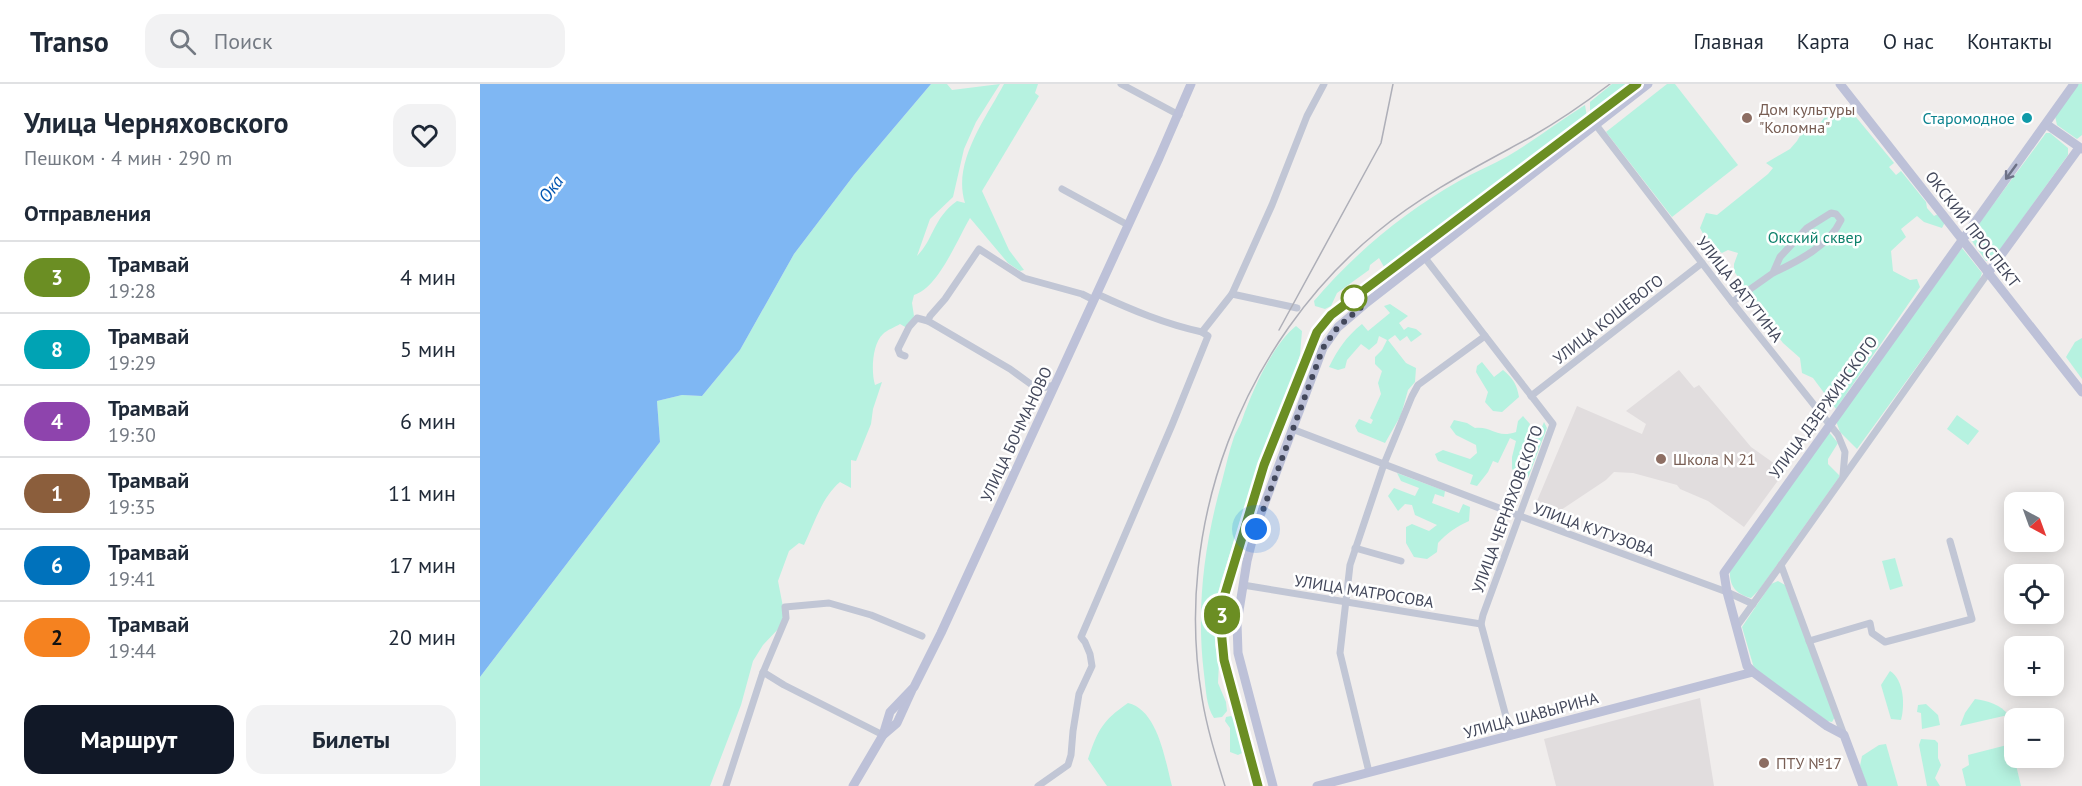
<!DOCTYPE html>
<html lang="ru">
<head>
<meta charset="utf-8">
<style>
  :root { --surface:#fff; --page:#f2f2f3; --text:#1f2937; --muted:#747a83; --line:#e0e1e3; --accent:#111827 }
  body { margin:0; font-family:"PT Sans",sans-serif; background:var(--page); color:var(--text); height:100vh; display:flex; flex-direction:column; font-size:22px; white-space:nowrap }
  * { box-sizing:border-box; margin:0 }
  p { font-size:20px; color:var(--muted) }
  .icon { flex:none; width:33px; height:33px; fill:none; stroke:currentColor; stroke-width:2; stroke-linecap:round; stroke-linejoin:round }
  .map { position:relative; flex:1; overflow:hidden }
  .sheet { display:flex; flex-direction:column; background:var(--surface); width:480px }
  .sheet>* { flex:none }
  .badge { padding:0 12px; border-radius:20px; font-size:21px; line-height:39px }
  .needle { width:39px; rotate:139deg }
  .tools { position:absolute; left:1524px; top:408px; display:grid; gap:12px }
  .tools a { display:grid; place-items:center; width:60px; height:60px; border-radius:12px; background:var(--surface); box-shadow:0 3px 15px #0003; font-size:30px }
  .you { position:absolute; width:30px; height:30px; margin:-15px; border:4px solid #fff; border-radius:50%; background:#1a73e8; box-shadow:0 0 0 9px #1a73e833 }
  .map>.badge { position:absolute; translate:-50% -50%; box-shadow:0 0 0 3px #fff }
  h2 { padding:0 24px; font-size:22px; line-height:54px }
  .round { display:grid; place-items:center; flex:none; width:63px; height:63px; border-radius:18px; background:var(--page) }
  .summary { display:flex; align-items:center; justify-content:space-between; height:102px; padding:0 24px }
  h1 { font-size:28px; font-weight:700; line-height:45px }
  .button { display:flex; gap:12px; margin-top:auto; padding:12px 24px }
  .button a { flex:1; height:69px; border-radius:18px; background:var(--accent); color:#fff; font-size:24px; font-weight:700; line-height:69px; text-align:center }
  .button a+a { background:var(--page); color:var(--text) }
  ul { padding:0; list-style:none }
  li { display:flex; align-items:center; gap:18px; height:72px; padding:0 24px; border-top:2px solid var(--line) }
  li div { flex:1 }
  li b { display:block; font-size:22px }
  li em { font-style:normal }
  li .badge { min-width:66px; font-weight:700; text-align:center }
  header { display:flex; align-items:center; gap:36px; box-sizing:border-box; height:84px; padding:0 30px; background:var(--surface); border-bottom:2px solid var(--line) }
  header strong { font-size:28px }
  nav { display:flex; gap:33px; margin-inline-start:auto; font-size:21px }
  .search { width:420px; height:54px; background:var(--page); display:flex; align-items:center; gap:15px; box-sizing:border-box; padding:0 21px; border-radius:18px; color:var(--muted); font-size:22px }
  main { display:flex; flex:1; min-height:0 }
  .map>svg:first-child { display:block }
</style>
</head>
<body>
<header>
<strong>Transo</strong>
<div class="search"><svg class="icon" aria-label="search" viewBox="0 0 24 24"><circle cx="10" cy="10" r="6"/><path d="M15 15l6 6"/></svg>Поиск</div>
<nav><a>Главная</a><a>Карта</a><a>О нас</a><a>Контакты</a></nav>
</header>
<main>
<section class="sheet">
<div class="summary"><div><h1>Улица Черняховского</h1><p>Пешком · 4 мин · 290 m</p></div><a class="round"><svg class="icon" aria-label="heart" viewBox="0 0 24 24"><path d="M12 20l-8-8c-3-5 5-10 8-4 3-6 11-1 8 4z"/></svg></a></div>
<h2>Отправления</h2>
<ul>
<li><span class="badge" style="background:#6b8e23;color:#fff">3</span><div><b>Трамвай</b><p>19:28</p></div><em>4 мин</em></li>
<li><span class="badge" style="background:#00a3b4;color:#fff">8</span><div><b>Трамвай</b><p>19:29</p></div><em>5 мин</em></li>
<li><span class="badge" style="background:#8e44ad;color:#fff">4</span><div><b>Трамвай</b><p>19:30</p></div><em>6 мин</em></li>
<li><span class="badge" style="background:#8b5e3c;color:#fff">1</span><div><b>Трамвай</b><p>19:35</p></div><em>11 мин</em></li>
<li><span class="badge" style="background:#0072bc;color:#fff">6</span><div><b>Трамвай</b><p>19:41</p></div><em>17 мин</em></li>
<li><span class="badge" style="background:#f58220;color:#111">2</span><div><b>Трамвай</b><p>19:44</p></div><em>20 мин</em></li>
</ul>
<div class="button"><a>Маршрут</a><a>Билеты</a></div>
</section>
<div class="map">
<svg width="1602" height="702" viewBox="0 0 1602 702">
  <rect width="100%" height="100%" fill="#f0edec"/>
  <g fill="#e1ddde">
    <path d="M1199,286L1214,304L1219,301L1271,363L1305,387L1264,443L1228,417L1200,405L1197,401L1153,389L1134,388L1126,396L1081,426L1057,417L1097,322L1162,350L1166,340L1146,327Z"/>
    <path d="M1220,614L1234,702H1076L1064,655Z"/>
  </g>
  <g fill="#b6f2e0">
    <path d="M451,0H467L472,6L520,0L496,38L484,65L473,113L450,135L437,172C454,155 453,134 477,117L485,119C472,78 506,34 524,0H558L555,9L559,12L502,107L529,166L544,186L540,187L528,179L490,134C477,156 458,204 434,211L432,219L434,232L427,244L420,240C415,243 407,246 403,250C392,260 391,288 395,301L402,298L393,325L391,340L376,377L371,376V404L360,398C342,413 334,440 324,461L319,459L309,467L298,497L304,528L301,542L283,561L273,577L261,621L230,702H0V593L180,358L177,317L202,311L222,312L260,266L314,170L374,91Z"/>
    <path d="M1132,0H1154L1110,33V18Z"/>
    <path d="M1187,0H1195L1258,81L1192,133L1126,48Z"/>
    <path d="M1598,0H1602V51L1597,55L1577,41L1575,32Z"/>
    <path d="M1105,21L1107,33C1095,41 1083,50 1072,59C1062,68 1054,77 1041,81L909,181L904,183L899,174L890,181L889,186L857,209L851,222L845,225L835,222L834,217C875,169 924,128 979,97C995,88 1012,81 1028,72C1055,56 1079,37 1105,21Z"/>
    <path d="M1366,21L1414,79L1409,83L1416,91L1421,87L1446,118L1447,124L1454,132L1458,130L1465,138L1462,144L1444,138L1437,132L1421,145L1426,153L1411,167L1413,187L1430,196L1437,195L1440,203L1356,325L1333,294L1322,289L1320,274L1303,259L1287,237L1254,187V180L1258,169L1248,166L1242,169L1228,159L1220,144L1226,129L1237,131L1288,90L1293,84L1286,79L1310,65L1317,57L1322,48L1341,38L1349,27L1361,25Z"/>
    <path d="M1566,49H1570L1588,64V71L1512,177H1506L1489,153Z"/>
    <path d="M1482,164L1502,189L1499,197L1377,365L1360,348L1356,337Z"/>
    <path d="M910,220L928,232L919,239L924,246L928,243L936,245L942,250L931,258L927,252L920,257L915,251L908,256L926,279L936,284L935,298L928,306L921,331L905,359L878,348L875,342L879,335L891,340L893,336L890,334L901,310L898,299L902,287L895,280V273L902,266L907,256L899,252L897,259L889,266L881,260L867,276L865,284L858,286L849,283C858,265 866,253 882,240L888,247L910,229L904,222Z"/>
    <path d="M816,242L822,247L820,271L813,295L772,400L740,501L735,561L739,578L738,599L746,618L747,627L742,633L734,634C726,622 726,605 724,590C716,524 724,461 742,397C746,382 749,367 754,353C756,347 760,342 762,336C772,308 792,261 816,242Z"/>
    <path d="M1602,254V295L1586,273L1595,258Z"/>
    <path d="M1002,278L1014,293L1023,286C1033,294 1037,301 1039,313L1022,328L1013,327L1005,318L1008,308L996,288L997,282Z"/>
    <path d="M1477,331L1499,347L1488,361L1467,345Z"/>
    <path d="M1043,332L1050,340L1048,349L1058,353L1064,338L1067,344L1048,394L1045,392L1055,365L1046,362L1036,389L1032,385V373L1036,357L1030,354L1018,379L1013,377L1008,388L997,402L990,400L993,391L958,377L955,370L963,366L990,375L997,369L996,361L976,351L970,343L974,336L987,339L995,344C1013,342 1016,355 1036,348L1038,337Z"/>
    <path d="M1348,347L1358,359L1348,375V380L1360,392L1279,506L1271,514C1254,509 1249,501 1250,484Z"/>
    <path d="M917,389L965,407L964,413L955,410L952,419L979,429L983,420L990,423L989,437C976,443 967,449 958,459L957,468L947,475L934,473L926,459V443L932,440L949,447L957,441L935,431L932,421L925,420L918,427L908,412L914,404L935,412L939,404L921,397Z"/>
    <path d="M1415,474L1423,502L1410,506L1402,477Z"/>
    <path d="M1298,497L1305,501L1355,633L1352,638L1347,637L1274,584L1262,543L1291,500Z"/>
    <path d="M1410,587C1424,596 1425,621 1421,636L1411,635L1401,601Z"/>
    <path d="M1495,615C1507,617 1521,620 1528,631L1480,642L1485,629Z"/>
    <path d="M648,619C678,626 685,676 692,702H627L608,675C618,646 622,637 648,619Z"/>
    <path d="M1446,620L1458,631L1460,641L1442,645L1441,629L1437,628L1438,621Z"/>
    <path d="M751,632C760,640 765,655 764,668L758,671L750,668V644L745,637L746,633Z"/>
    <path d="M1441,655L1455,656L1458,659V674L1461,681L1455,694L1460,702H1447L1439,661Z"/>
    <path d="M1406,660L1418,702H1387L1380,682L1382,672L1399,661Z"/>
    <path d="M1531,660L1541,702H1486L1482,685L1489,681L1488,671Z"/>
  </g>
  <path fill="#7fb7f3" d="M0,0H451L374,91L314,170L260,266L222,312L202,311L177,317L180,358L0,593Z"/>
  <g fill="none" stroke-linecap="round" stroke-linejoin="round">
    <g stroke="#c1c6d5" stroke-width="7">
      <path d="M641,0L699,31"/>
      <path d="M1116,41L1252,218L1358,351L1365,368L1363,391"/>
      <path d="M582,105L648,141"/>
      <path d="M945,174L1073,340L1003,531L1001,540L1031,651"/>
      <path d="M617,210C652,226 685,240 722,248L752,210L817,224"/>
      <path d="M752,210L792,121L827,32L844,0"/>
      <path d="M1252,218L1293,189L1300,173L1327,144L1351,129L1356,130L1361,136C1349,162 1318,177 1293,189"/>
      <path d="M425,272L420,270L418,265L429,243L437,234L448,237"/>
      <path d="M575,301L562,304L552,301L530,285L448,237L450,232L465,215L499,165L544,194L602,210L614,216"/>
      <path d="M1051,312L1222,179"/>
      <path d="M812,345L1040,432L1247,508L1273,520"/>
      <path d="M875,464L921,477"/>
      <path d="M763,501L1001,540"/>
      <path d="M1257,542L1301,481"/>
      <path d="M1329,557L1390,539L1392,549L1405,558L1492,535L1470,457"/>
      <path d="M283,588L304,601L403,651"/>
      <path d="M1364,651L1301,481L1508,189"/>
      <path d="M889,688L860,569L870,481L904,380L932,312L938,301L1005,252"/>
      <path d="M246,702L282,591L306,534L305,523L349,519L391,531L442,552"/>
      <path d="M558,702L588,681L591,671L593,647L599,610L612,582L610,570L605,558L601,553L692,341L728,252L722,248"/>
    </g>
    <g stroke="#bdc1d8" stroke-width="9">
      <path d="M1360,0L1602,308"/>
      <path d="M1566,40L1602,65"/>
      <path d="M1508,189L1599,64"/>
      <path d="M403,651L417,639L432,606"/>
      <path d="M373,702L403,651L410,628L434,603L461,549L679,74L711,0"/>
      <path d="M793,702L758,569L757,539L767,477L775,445L843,264L858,243L885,220L1168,0"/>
      <path d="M837,702L1273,588"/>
      <path d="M1383,702L1364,651L1347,642L1273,588L1267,582L1247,508L1244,489L1594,0"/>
    </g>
    <path stroke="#aeafb8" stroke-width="1.5" d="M781,702C767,654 743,593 744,543C744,507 757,472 769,438C779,409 789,381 799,352C814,312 826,268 854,233L1161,0"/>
    <g stroke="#aeafb8" stroke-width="1.5">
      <path d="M799,246L901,59L913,0"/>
      <path d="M745,702C736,673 727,645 722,614C693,442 762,259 897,148C944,109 998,82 1051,53C1079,37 1105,19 1130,0"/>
    </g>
  </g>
  <defs><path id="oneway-shaft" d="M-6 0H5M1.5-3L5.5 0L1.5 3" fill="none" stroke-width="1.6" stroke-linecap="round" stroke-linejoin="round" transform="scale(1.5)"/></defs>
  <use stroke="#6e7287" href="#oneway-shaft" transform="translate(1531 88) rotate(126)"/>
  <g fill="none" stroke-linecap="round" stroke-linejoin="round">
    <defs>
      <path id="line" d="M778,702L744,576L741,545L744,513L784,381L837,248L851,231L1157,0"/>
    </defs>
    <use href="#line" stroke="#fff" stroke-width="14"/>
    <use href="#line" stroke="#6b8e23" stroke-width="9"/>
    <path stroke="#43485b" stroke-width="6" stroke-dasharray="0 10.8" d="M776,445L843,264L858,243L885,220L874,214"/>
  </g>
  <g fill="#8d6e63" stroke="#fff" stroke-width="2">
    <circle cx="1267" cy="34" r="6"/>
    <circle cx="1181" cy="375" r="6"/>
    <circle cx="1284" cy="679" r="6"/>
  </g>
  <circle fill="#0f9aa8" stroke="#fff" stroke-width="2" cx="1547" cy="34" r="6"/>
  <circle fill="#fff" stroke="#6b8e23" stroke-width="3" cx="874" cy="214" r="12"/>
  <g text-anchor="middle" stroke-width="5" stroke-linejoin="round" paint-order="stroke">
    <g font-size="16" fill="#785e54" stroke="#fff" text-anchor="start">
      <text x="1279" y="31">Дом культуры<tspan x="1279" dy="18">"Коломна"</tspan></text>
      <text x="1193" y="381">Школа N 21</text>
      <text x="1296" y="685">ПТУ №17</text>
    </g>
    <g font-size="16" fill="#0d838f" stroke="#fff" text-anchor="end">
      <text x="1535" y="40">Старомодное</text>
    </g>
    <g font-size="16" fill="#43485b" stroke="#fff">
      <text transform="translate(1493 145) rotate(52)" y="6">ОКСКИЙ ПРОСПЕКТ</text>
      <text transform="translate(1260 205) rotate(52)" y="6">УЛИЦА ВАТУТИНА</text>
      <text transform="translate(1128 235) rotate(-38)" y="6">УЛИЦА КОШЕВОГО</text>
      <text transform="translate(1343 323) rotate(-54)" y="6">УЛИЦА ДЗЕРЖИНСКОГО</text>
      <text transform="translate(536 350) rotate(-65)" y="6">УЛИЦА БОЧМАНОВО</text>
      <text transform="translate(1027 425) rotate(-70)" y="6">УЛИЦА ЧЕРНЯХОВСКОГО</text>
      <text transform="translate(1114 445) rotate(20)" y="6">УЛИЦА КУТУЗОВА</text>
      <text transform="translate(884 507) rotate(9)" y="6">УЛИЦА МАТРОСОВА</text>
      <text transform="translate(1051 631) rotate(-15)" y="6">УЛИЦА ШАВЫРИНА</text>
    </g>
    <g font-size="16" fill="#0f826c" stroke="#fff">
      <text x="1335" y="159">Окский сквер</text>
    </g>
    <g font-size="18" font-style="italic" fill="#0055b1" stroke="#fff">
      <text transform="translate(71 105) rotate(-54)" y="6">Ока</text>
    </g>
  </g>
</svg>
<div class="tools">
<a><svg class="needle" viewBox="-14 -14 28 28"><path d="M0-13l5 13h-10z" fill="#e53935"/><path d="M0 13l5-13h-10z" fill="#747a83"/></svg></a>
<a><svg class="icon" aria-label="locate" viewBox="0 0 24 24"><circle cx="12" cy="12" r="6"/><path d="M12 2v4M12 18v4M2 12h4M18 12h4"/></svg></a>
<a>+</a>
<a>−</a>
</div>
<div class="you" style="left:776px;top:445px"></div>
<b class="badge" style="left:742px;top:531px;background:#6b8e23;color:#fff">3</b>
</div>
</main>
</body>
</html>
